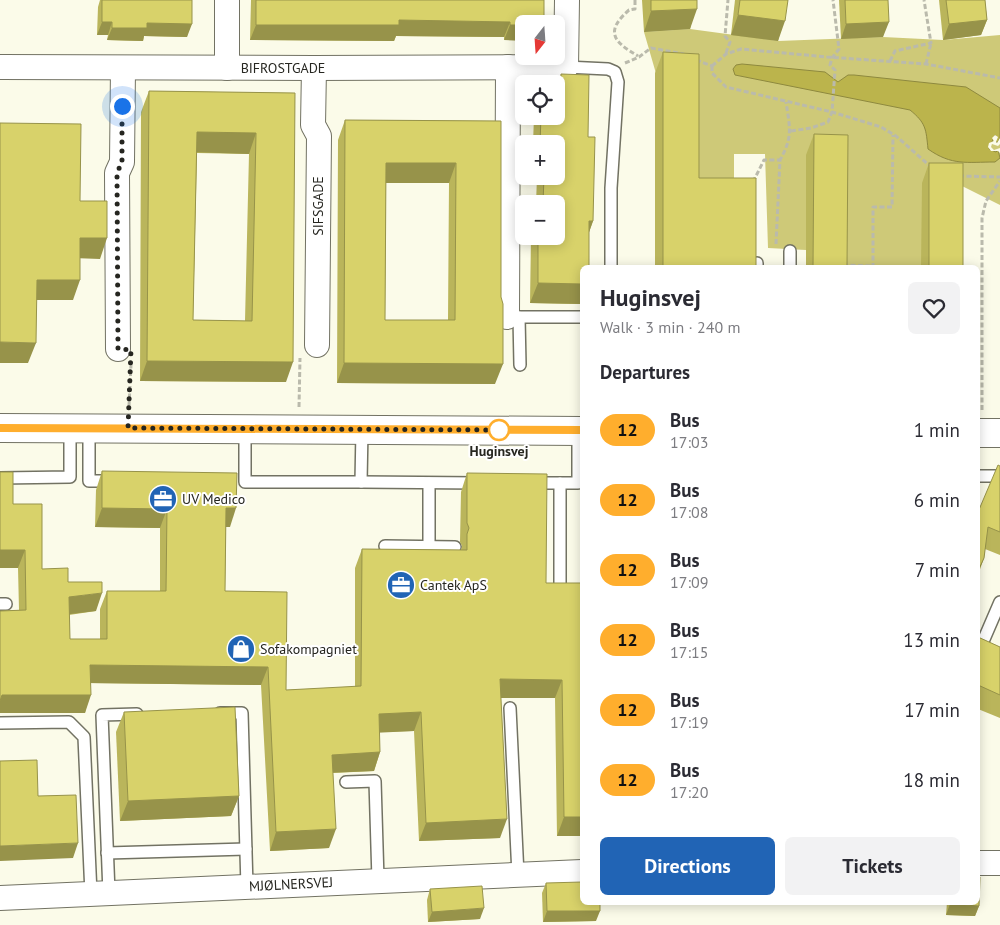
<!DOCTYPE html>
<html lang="en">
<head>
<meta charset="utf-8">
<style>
  :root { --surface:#fff; --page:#f2f2f3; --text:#2b2b33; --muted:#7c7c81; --accent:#2164b5 }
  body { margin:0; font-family:"PT Sans",sans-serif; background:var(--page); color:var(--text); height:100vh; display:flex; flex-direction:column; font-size:19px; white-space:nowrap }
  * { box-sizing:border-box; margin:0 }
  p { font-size:16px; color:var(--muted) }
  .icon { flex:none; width:28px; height:28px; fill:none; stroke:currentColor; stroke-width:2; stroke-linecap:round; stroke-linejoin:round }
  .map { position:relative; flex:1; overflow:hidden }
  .side { position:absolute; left:580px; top:265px; width:400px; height:640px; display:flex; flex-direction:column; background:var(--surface); border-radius:8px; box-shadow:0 2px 12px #0003 }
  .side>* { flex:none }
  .badge { padding:0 10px; border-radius:16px; font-size:18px; line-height:32px }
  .needle { width:32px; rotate:197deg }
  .buttons { position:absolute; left:515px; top:15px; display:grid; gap:10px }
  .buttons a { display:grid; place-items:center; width:50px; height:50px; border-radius:8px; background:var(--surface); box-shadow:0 2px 12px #0003; font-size:25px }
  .you { position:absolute; width:25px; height:25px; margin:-12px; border:4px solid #fff; border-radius:50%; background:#1a73e8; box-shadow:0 0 0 8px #1a73e833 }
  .map>.badge { position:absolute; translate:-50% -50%; box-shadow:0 0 0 2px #fff }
  h2 { padding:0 20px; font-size:19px; line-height:45px }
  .round { display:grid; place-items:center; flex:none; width:52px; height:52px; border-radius:8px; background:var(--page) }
  .headline { display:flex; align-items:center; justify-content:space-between; height:85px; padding:0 20px }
  h1 { font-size:24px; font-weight:700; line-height:38px }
  .button { display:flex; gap:10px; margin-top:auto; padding:10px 20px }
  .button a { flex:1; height:58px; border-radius:8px; background:var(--accent); color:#fff; font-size:20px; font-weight:700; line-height:58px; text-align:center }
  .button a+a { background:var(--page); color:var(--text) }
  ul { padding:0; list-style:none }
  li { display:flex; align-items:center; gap:15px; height:70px; padding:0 20px }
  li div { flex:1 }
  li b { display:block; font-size:19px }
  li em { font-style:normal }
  li .badge { min-width:55px; font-weight:700; text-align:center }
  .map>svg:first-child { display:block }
</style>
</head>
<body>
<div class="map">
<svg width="1000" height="925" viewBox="0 0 1000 925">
  <rect width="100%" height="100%" fill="#fbfbe9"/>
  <path fill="#cec978" d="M690,29L778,41L883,37L943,40L1000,35V205L956,183L921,267H840L806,155V250L768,248L765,154H734V199L692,198L644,32Z"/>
  <path fill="#bbb44c" stroke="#8e893f" d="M742,64L825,72L838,82L848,75H854L966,87L1000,108V138L997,143L996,142L995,135L989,149L996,152L998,150L1000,158L995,162C967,162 952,166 928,149C926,129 926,123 910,110L735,75L733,69L736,65Z"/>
  <path fill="#fbfbe9" d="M995,135L998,137L996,142L997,143L1000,138V144L998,146L992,144L991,147L994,150L1000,148V153L998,151H991L988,147L989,143L994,141L992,138Z"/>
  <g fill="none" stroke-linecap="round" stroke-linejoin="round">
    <defs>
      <g id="service">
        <path d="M566,67L608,69L615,72L618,82L611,188V268"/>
        <path d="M757,268V263"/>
        <path d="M790,268V251"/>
        <path d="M507,317H582"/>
        <path d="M519,317L520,365"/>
        <path d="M89,428V481H113"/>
        <path d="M245,429V482H361L362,430"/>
        <path d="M978,476H1000"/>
        <path d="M0,478L70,477V428"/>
        <path d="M361,482L479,483"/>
        <path d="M429,483V547"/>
        <path d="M532,483H578V431"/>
        <path d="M560,483V594"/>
        <path d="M385,546L455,547"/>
        <path d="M0,604H6"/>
        <path d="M978,653L1000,602"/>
        <path d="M510,708L518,875"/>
        <path d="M220,713H242L247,887"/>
        <path d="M0,723L69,722L84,737L91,894"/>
        <path d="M346,782L375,781L378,880"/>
        <path d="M107,853L246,849"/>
        <path d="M109,893L102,715L137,714"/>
      </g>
      <g id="minor">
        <path d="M227,0V68"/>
        <path d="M0,67L314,68L566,67L567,0"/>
        <path d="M314,68L313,125L319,136L317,345"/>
        <path d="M507,317L508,67"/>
        <path d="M118,349L117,173L122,162L123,68"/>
        <path d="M978,863H1000"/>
        <path d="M0,898L582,872"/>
      </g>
      <g id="tertiary">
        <path d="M0,428L582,431"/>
        <path d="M978,433H1000"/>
      </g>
    </defs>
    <use href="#service" stroke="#727263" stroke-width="14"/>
    <use href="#minor" stroke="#727263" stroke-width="26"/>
    <use href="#tertiary" stroke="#727263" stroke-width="30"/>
    <g stroke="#babaac" stroke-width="3" stroke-dasharray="5 2.5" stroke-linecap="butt">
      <path d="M635,0V9L629,10C604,32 614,42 638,56"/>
      <path d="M726,53L730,42L725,36L728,0"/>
      <path d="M696,60L712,66"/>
      <path d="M890,61L895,51L931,43L924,0"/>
      <path d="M625,63L639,57L651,48L684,54"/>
      <path d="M926,64L931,43"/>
      <path d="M712,66V73L726,87L832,112L881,127L896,136L930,166"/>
      <path d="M712,66L726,54L741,49L827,57L926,64L1000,78"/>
      <path d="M791,131L811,128L828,122L832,112L835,70L830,65L832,58L839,49L833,0"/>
      <path d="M959,176L1000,177"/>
      <path d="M753,182L764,160H780"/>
      <path d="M776,244L780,160C793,137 790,128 786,102"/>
      <path d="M843,265L873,266"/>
      <path d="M873,268V207H892L893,135"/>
      <path d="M129,406L131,365"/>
      <path d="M299,407L300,358"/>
      <path d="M982,410V218L986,201L1000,181"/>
    </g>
    <use href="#service" stroke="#fff" stroke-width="11"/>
    <use href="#minor" stroke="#fff" stroke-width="24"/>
    <use href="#tertiary" stroke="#fff" stroke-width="28"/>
  </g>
  <g fill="#bab55b" fill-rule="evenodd">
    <path d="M100,0H192L187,37L144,36L143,41L107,40L108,35H97L98,7Z"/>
    <path d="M251,0H544L504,40V37L396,36L394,41L250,40Z"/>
    <path d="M642,0H697L690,29L644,32Z"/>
    <path d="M735,0H788L778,41L731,35Z"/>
    <path d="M839,0H888L883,37L841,39Z"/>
    <path d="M939,0H985L987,20L981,35L943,40Z"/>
    <path d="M663,52L699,178L756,268H655V73Z"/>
    <path d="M561,74L588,137L593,221L589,232L581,304L530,303L531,236H556V204H536L537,176H556V144H533L534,116H556V84H540L541,80H559Z"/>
    <path d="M149,91L295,93L286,382L140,381L141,112ZM197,153L249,154L245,321L193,320Z"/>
    <path d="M345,120L501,121L495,384L337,383L338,140ZM386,183H449L448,320H385Z"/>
    <path d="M814,134L847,268H806V155Z"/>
    <path d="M929,163L963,268H921L922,183Z"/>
    <path d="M1000,466V555L985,549L984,558L978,575V512Z"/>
    <path d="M102,471L230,527H226L225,591L286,690L355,687V568L362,549L461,550L462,546L460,542L461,492L467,473L546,583H582V836H557L555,698H501L500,838L419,841L414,731L379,732L380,752L374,771L333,773L329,848L270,851L261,685L91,683L85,713H0V611L19,610L18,568L13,504L42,569L68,582L96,611L69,615L70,639H100V609L107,591H160V528L95,527L96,490Z"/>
    <path d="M978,637L1000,647V718L978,709Z"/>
    <path d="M124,712L239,796L231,816L120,821L116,732Z"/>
    <path d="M546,883L596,921L543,922L542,893Z"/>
    <path d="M430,889L480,919L428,922L427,900Z"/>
    <path d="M947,902H978L979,906L975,916L946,915Z"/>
  </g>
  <g fill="#97934a">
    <path d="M697,9L690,29L644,32L651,11Z"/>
    <path d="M738,15L785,21L778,41L731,35Z"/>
    <path d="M399,20L510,22L504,37L396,36L394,41L250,40L256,25Z"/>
    <path d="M987,20L981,35L943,40L949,24Z"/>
    <path d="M102,22H112L108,35H97Z"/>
    <path d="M889,22L883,37L841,39L846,24Z"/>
    <path d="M147,23L192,24L187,37L144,36L143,41L107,40L112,28Z"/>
    <path d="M510,25H524V41L504,40Z"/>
    <path d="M197,132L256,133L249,154L190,152Z"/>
    <path d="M386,163H456L449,183H378Z"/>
    <path d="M589,221H593L586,241Z"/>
    <path d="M80,238H107L100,259L73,258Z"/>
    <path d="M37,280H80L73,300H29Z"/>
    <path d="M538,283L582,284V300L581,304L530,303Z"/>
    <path d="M0,342L36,343L28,363H0Z"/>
    <path d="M147,361L293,362L286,382L140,381Z"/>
    <path d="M344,363L503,364L495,384L337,383Z"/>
    <path d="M102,508L167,509L160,528L95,527Z"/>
    <path d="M226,508H236L230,527H219Z"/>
    <path d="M0,550H25L18,568H0Z"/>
    <path d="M102,593L96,611L62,615L69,597Z"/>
    <path d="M90,665L268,667L261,685L84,683Z"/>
    <path d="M500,679L562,680L555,698H494Z"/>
    <path d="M2,695H91L85,713H0V700Z"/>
    <path d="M421,712L414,731L372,733L379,714Z"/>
    <path d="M380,752L374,771L325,773L332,755Z"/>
    <path d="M239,796L231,816L120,821L128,801Z"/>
    <path d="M564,817H582V836H557Z"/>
    <path d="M507,819L500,838L419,841L426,823Z"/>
    <path d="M336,829L329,848L270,851L276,832Z"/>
    <path d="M78,843L73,858L0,861V846Z"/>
    <path d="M950,904L979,906L975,916L946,915Z"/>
    <path d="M484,908L480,919L428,922L432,912Z"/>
    <path d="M547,911H600L596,921L543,922Z"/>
  </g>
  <g fill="#d8d26a" stroke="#97934a" fill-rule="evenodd">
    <path d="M102,0H192V24L147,23V28H112V22H102Z"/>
    <path d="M256,0H544V24H524V25H510V22L399,20V25H256Z"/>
    <path d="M651,0H697V9L651,11Z"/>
    <path d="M740,0H788L785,21L738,15Z"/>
    <path d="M845,0H888L889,22L846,24Z"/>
    <path d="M946,0H985L987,20L949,24Z"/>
    <path d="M663,52L699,54V178H756V268H663Z"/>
    <path d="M561,74L589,75L588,137H595L593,221H589V268H582V284L538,283V236H556V204H543L544,176H556V144H540L541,116H556V84H541V80H561Z"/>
    <path d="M149,91L295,93L293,362L147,361ZM197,132L256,133L252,321L193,320Z"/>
    <path d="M345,120L501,121V297L503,304V364L344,363ZM386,163H456L455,320H385Z"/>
    <path d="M0,123L81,124L80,201H107V238H80V280H37L36,343L0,342Z"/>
    <path d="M814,134L848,135L847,268H813Z"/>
    <rect x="929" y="163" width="34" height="105"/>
    <path d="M998,465L1000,466V532L988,527L984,558L978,571V512Z"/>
    <path d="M102,471L237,473L236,508H226L225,591L287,592L286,690L361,686L362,549L467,550V534L469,528L467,523V473L547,474L546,583H582V817H564L562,680L500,679L507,819L426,823L421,712L379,714L380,752L332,755L336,829L276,832L268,667L90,665L91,695H2L0,701V611L26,610L25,550H0V472H13V504H42V569L68,568V582H102V593L69,597L70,639H107V591H166L167,509L102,508Z"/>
    <path d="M978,637L1000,647V695L978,685Z"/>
    <path d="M235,707L239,796L128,801L124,712Z"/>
    <path d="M37,760L38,796L76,795L78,843L0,846V761Z"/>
    <path d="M978,877H980L979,906L950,904V902H978Z"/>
    <path d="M582,882V902H600V911H547L546,883Z"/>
    <path d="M482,886L484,908L432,912L430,889Z"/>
  </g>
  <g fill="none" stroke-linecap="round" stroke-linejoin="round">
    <defs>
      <path id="line" d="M0,428L582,430"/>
    </defs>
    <use href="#line" stroke="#fff" stroke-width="11"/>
    <use href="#line" stroke="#ffae2d" stroke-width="8"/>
    <path stroke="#262620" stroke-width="5" stroke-dasharray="0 9" d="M122,106V162L117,173L118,349L131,350L128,428L501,430H499"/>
  </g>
  <defs>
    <symbol id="office-disc" viewBox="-11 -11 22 22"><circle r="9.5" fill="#2164b5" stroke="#fff"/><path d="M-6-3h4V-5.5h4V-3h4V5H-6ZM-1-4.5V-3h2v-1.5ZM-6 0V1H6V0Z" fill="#fff"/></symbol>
    <symbol id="shop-disc" viewBox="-11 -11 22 22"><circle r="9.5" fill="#2164b5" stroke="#fff"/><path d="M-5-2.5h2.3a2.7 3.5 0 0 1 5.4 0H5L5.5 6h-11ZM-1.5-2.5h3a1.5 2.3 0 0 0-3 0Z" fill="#fff"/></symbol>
  </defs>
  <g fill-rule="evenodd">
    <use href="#office-disc" x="147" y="483" width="32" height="32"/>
    <use href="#office-disc" x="385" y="569" width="32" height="32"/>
    <use href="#shop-disc" x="225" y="633" width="32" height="32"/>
  </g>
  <circle fill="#fff" stroke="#ffae2d" stroke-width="2.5" cx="499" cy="430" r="10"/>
  <g text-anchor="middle" stroke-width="4" stroke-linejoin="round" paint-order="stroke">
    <g font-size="14" fill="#262620" stroke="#fff">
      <text x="283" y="73">BIFROSTGADE</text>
      <text transform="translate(318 206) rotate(-90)" y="5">SIFSGADE</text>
      <text transform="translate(291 884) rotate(-3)" y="5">MJØLNERSVEJ</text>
    </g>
    <g font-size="14" font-weight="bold" fill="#262620" stroke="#fff">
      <text x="499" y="456">Huginsvej</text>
    </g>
    <g font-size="14" fill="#262620" stroke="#fff" text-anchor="start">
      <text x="182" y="504">UV Medico</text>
      <text x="420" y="590">Cantek ApS</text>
      <text x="260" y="654">Sofakompagniet</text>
    </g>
  </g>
</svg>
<div class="buttons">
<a><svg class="needle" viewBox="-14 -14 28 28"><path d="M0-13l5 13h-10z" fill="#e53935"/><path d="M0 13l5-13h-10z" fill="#7c7c81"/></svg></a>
<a><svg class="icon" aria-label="locate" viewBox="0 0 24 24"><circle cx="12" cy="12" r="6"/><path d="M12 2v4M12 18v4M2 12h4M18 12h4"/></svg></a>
<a>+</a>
<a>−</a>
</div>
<div class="you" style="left:122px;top:106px"></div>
<section class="side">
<div class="headline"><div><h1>Huginsvej</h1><p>Walk · 3 min · 240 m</p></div><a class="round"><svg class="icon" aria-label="heart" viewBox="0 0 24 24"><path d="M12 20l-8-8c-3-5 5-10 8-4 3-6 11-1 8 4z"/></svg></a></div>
<h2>Departures</h2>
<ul>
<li><span class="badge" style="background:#ffae2d;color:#111">12</span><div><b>Bus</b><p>17:03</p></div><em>1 min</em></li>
<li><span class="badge" style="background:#ffae2d;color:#111">12</span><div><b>Bus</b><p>17:08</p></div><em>6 min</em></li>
<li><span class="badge" style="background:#ffae2d;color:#111">12</span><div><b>Bus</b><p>17:09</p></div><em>7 min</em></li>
<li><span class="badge" style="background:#ffae2d;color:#111">12</span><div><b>Bus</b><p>17:15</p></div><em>13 min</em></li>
<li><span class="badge" style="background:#ffae2d;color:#111">12</span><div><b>Bus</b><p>17:19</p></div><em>17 min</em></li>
<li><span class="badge" style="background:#ffae2d;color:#111">12</span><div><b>Bus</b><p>17:20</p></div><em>18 min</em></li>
</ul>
<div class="button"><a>Directions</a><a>Tickets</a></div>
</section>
</div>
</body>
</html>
